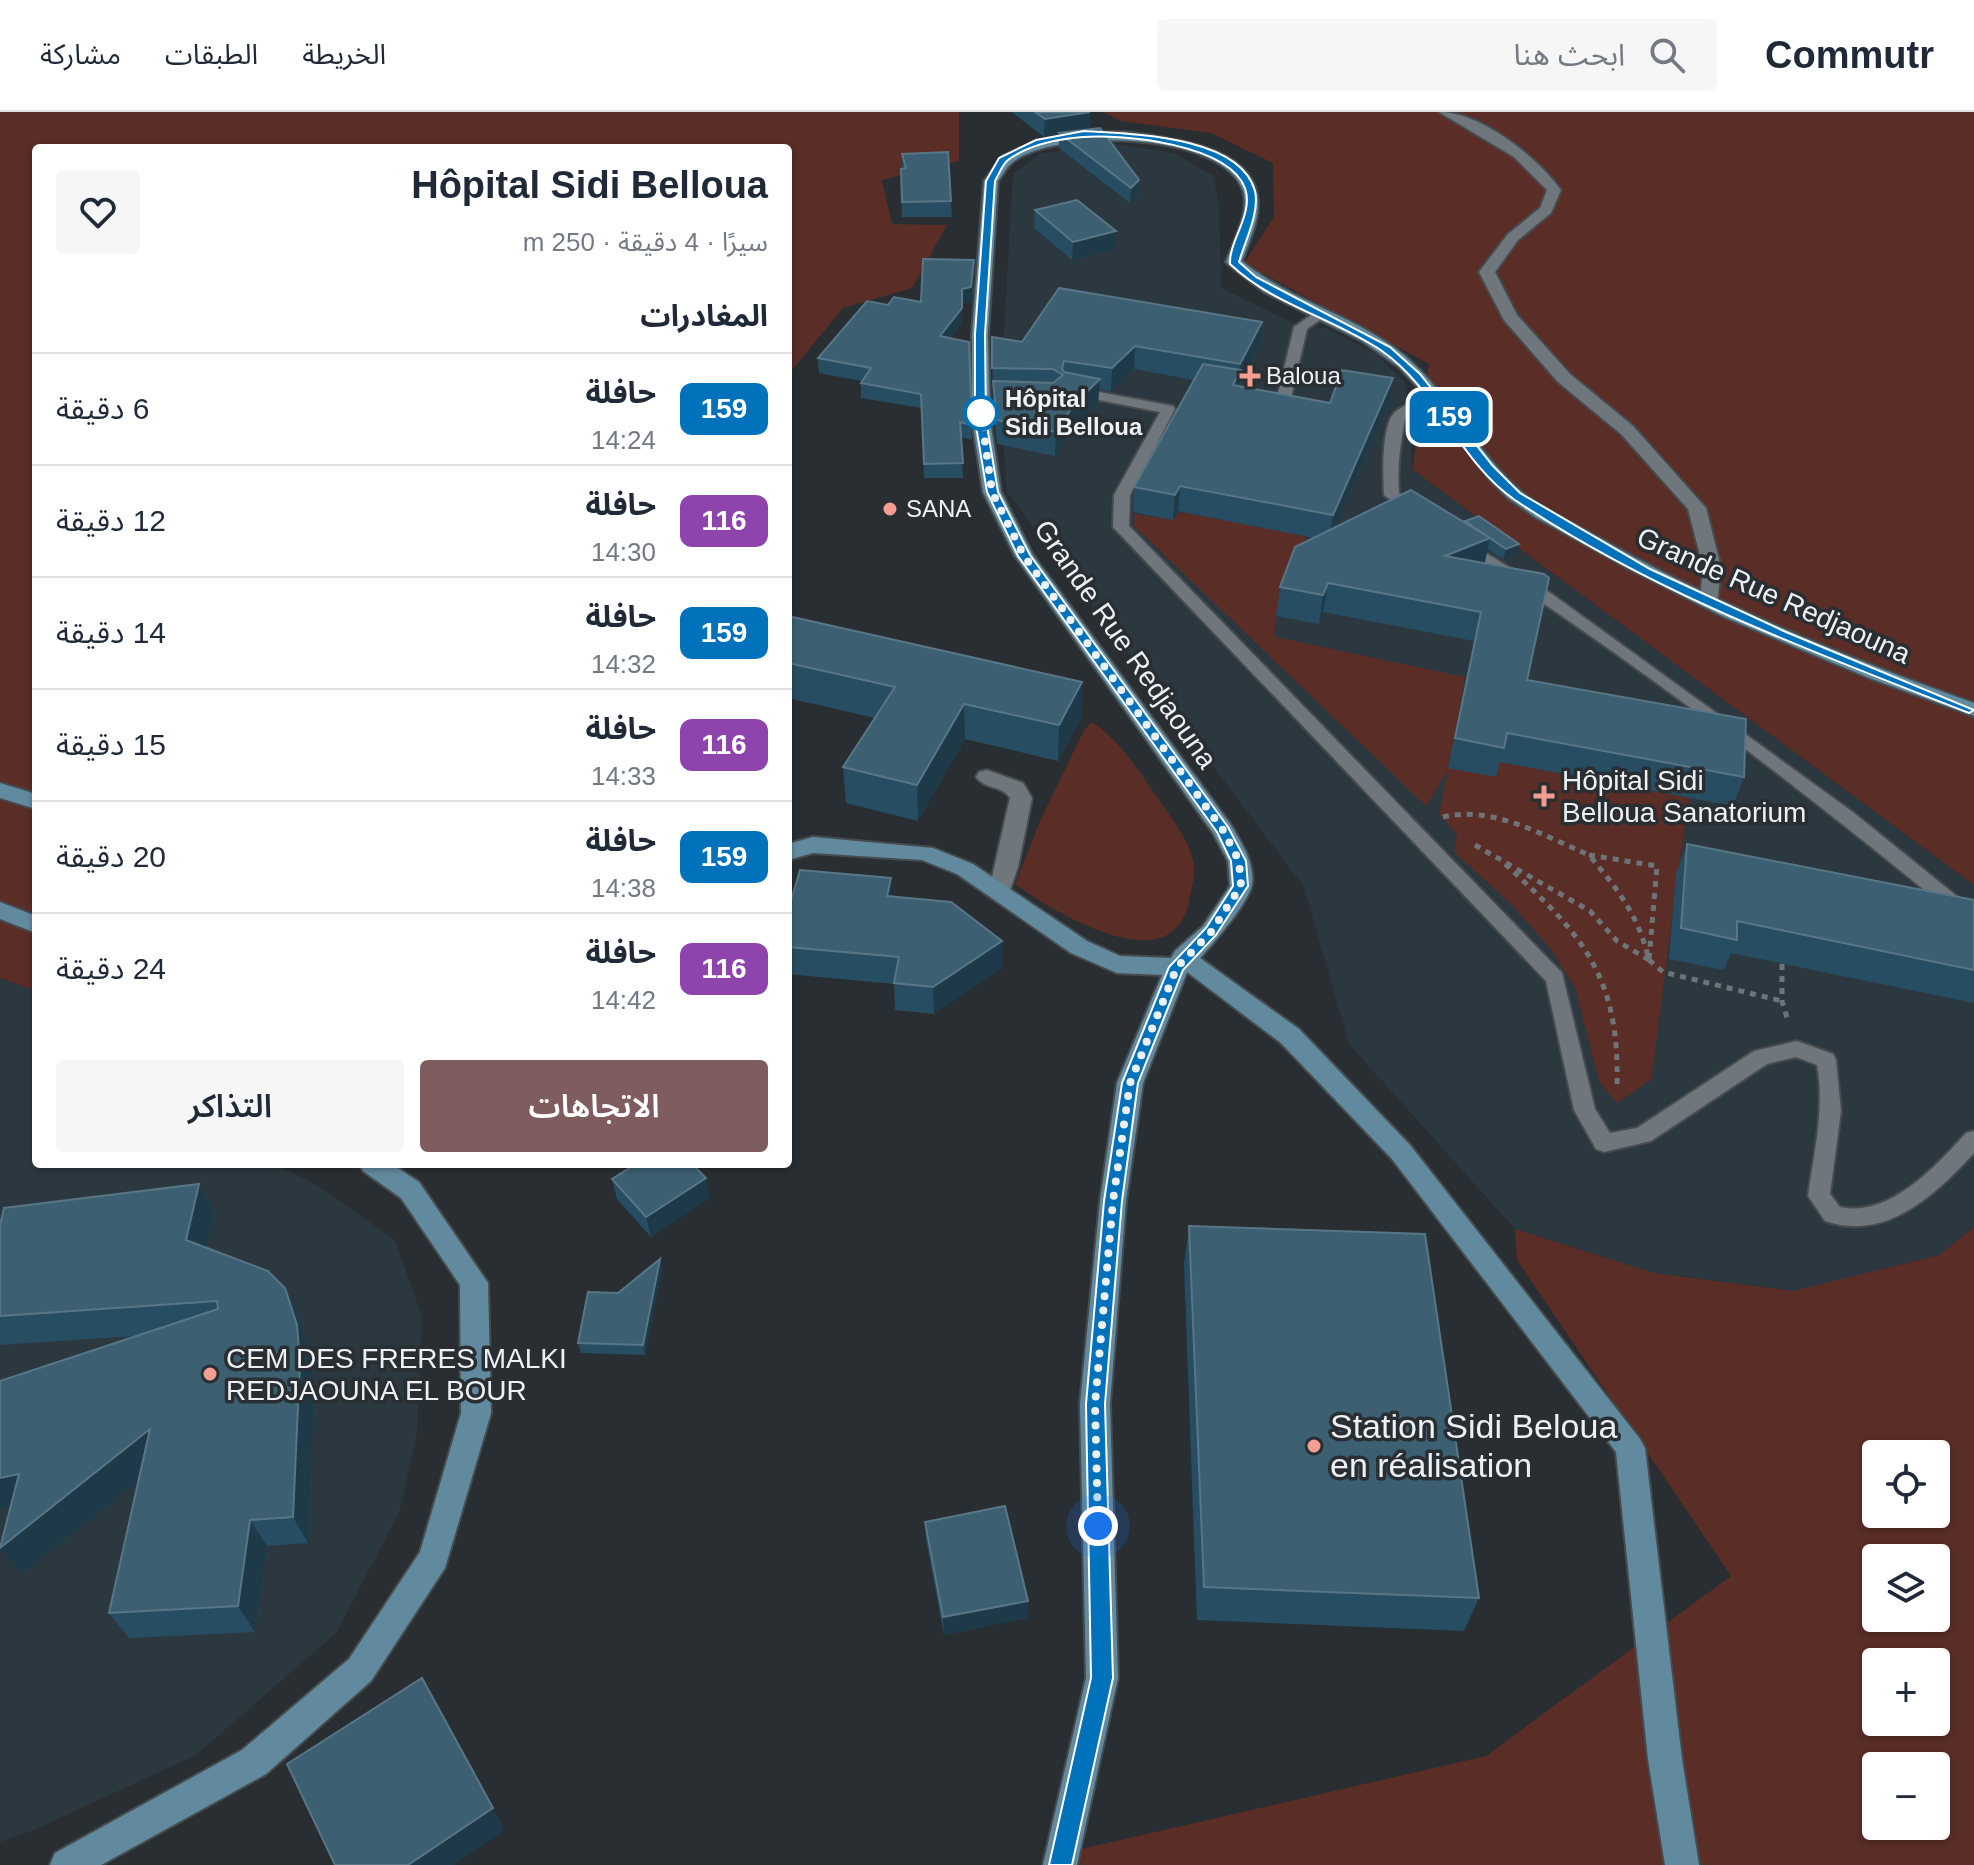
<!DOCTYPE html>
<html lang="ar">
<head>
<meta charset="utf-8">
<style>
  :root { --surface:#fff; --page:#f6f6f7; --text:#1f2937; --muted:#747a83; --line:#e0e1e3; --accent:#7f5d5f }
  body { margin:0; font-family:Arial,"Noto Sans Arabic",sans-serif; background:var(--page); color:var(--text); direction:rtl; height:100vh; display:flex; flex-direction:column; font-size:30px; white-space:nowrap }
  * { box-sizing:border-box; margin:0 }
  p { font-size:26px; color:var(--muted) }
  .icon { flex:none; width:44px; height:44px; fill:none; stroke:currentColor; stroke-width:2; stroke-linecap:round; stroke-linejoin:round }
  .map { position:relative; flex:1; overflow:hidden; direction:ltr }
  .drawer { position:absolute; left:32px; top:32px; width:760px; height:1024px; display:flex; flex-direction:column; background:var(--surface); border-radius:8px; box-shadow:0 2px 6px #0004; direction:rtl }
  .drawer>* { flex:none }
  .badge { padding:0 16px; border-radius:12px; font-size:28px; line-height:52px }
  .buttons { position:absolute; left:1862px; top:1328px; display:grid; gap:16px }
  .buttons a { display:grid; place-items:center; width:88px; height:88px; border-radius:8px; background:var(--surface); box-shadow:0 2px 6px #0004; font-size:40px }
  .you { position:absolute; width:40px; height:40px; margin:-20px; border:6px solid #fff; border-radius:50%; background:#1a73e8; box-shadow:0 0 0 12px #1a73e833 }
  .map>.badge { position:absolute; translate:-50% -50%; box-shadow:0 0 0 4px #fff }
  h2 { padding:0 24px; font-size:30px; line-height:72px }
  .round { display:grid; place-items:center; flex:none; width:84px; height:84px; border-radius:8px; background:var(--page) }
  .summary { display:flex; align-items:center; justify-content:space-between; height:136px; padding:0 24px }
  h1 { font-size:38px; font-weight:600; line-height:60px }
  .action { display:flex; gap:16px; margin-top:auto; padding:16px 24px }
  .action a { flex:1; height:92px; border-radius:8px; background:var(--accent); color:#fff; font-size:32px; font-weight:600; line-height:92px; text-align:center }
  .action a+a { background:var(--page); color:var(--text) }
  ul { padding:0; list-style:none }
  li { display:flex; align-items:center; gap:24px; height:112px; padding:0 24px; border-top:2px solid var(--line) }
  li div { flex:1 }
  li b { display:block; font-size:30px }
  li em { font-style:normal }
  li .badge { min-width:88px; font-weight:700; text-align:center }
  header { display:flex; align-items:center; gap:48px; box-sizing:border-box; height:112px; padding:0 40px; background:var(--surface); border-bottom:2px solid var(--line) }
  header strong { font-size:38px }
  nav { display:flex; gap:44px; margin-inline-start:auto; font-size:28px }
  .search { width:560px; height:72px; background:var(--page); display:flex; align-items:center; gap:20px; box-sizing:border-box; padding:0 28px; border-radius:8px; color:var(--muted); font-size:30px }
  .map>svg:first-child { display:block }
</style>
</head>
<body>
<header>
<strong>Commutr</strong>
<div class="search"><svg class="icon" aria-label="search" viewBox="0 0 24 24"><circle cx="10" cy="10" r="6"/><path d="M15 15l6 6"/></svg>ابحث هنا</div>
<nav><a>الخريطة</a><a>الطبقات</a><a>مشاركة</a></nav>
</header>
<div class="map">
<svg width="1974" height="1753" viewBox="0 0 1974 1753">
  <rect width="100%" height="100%" fill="#282e32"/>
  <g fill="#2c3840">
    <path d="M1109,31L1174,41L1213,64L1219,90L1221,176L1301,215L1325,216L1376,242L1404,269L1409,297L1412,357L1974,773V1115L1939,1143L1793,1179L1654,1161L1515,1117L1349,932L1304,775L1007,380L1000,288L1013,62L1040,42Z"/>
    <path d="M0,866L36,879V1052H275L318,1074L395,1128L422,1205L417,1320L400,1398L337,1520L196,1643L34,1718L0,1730Z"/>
  </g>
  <g fill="#5a2d27" fill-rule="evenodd">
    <path d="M0,0H959V49L882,68L892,112L947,113L912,176L843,196L788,263V36H36V879L0,866Z"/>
    <path d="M1103,0H1974V773L1412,357L1429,252L1244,151L1274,105L1273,51L1211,21L1121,9Z"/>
    <path d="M1180,400L1306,424L1276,504L1275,525L1465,565L1449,656L1499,650L1690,686C1673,780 1665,874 1651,968L1617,991L1599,969L1575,876L1550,836L1511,792L1454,740L1457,722L1439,702L1448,658L1426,694L1133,413L1134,402L1173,408Z"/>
    <path d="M1092,610C1118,628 1134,651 1152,678C1166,699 1186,723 1193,747C1197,760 1191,776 1189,789C1173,873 1053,800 1015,772L1040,709L1084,618Z"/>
    <path d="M1974,1115V1753H1060L1064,1741L1486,1644L1731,1464L1517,1148L1515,1117L1654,1161L1793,1179L1939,1143ZM1876,1342H1936V1402H1876ZM1876,1446H1936V1506H1876ZM1876,1550H1936V1610H1876ZM1876,1654H1936V1714H1876Z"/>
  </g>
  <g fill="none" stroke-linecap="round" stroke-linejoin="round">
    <defs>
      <g id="lane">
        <path d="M1314,201L1326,204L1307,217L1289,294L1282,298L1277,297L1275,294L1294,215Z"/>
        <path d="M1073,275L1173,294L1175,297L1130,383L1129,414L1562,861L1595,997L1610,1021L1637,1016L1754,939L1797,929L1833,942L1836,948L1841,999L1830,1082L1840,1095C1889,1106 1936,1054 1966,1021L1974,1019V1041C1935,1083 1886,1130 1825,1109L1808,1084C1814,1040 1825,997 1817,953L1796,945L1767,952L1651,1029L1604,1040L1596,1037L1574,998L1546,869L1113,415L1114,383L1160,300L1068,282V276Z"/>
        <path d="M1438,286L1443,287V293L1414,300L1405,307C1400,332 1397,356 1399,381L1423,400L1415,405L1384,383C1383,365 1381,313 1395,300C1406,290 1424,289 1438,286Z"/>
        <path d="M1465,428L1552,482L1854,701L1974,798V815L1967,813C1805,679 1636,550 1460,436V430Z"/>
      </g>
      <g id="street">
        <path d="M1439,0C1481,0 1537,45 1561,78L1551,101L1518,128L1495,160L1517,203L1570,262L1633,314L1706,396L1721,455L1717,494L1710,496L1700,490L1703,455L1688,397L1621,322L1558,270L1504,208L1479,160L1508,122L1540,96L1547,78L1514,45Z"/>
        <path d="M987,658L1023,671L1032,686L1018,755L1008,784H992L989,778L1010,686C1003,674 984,677 976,665L979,660Z"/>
      </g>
      <g id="secondary">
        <path d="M1124,20C1164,25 1248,33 1257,82C1262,104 1249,129 1242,149C1288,187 1347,201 1395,236C1448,275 1473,339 1523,381C1550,402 1583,416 1612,433C1728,497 1850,547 1974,591V604L1869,566L1724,505L1631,458L1535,405L1508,386L1491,369L1432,291L1399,255L1362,229L1264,180L1229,153L1226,150C1233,130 1250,101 1243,79C1224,19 1055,16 1013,50C1007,54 1003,63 998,69L988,222L990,308L1001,380L1033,443L1231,713C1241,730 1255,751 1252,772C1250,789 1213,832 1200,846L1299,917L1410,1033L1640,1327L1645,1336L1682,1647L1699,1753H1665L1648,1647L1616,1340L1392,1047L1281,931L1187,860L1143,971L1126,1089L1110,1292L1118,1566L1077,1753H1043L1086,1566L1080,1292L1100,1089L1117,971L1162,863L1117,861L1071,841L957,762L922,748L813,741L788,748V732L813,725L933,736L973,752L1087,829L1120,844L1171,846L1175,839L1203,814L1230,774L1228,749L1213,721L1015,444L983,380L972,308V222L984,69L1003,44L1034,30L1079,21Z"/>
        <path d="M0,671L36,682V697L0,686Z"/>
        <path d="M0,790L36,804V821L0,807Z"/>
        <path d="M359,1052H392L419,1070L488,1171L491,1301L445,1456L371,1569L266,1662L101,1753H50L55,1741L242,1638L349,1547L420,1440L461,1301L460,1173L401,1086L363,1059Z"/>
      </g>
    </defs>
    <use href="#lane" stroke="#464b4e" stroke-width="4"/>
    <use href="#street" stroke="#464b4e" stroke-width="4"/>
    <use href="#secondary" stroke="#464b4e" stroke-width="4"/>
    <g stroke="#6f7478" stroke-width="5" stroke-dasharray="6 6" stroke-linecap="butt">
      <path d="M1443,705C1493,693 1544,724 1589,743"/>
      <path d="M1475,733L1590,799L1617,829L1649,848"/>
      <path d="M1589,743L1657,754L1649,848C1638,802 1618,778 1589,743Z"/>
      <path d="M1505,752C1583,823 1620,864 1617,975"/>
      <path d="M1649,848L1663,860L1782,889"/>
      <path d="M1782,852V889L1788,909"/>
    </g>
    <use href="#lane" fill="#70777c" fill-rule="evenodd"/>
    <use href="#street" fill="#70777c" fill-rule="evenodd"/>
    <use href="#secondary" fill="#628a9f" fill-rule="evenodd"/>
  </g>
  <g fill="#274d62">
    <path d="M1012,0H1090V17L1139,68L1138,84L1130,91L1059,36V22L1044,25Z"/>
    <path d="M902,42L951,89L952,105H902L901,57H902Z"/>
    <path d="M1035,98L1115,138L1072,148L1034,116Z"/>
    <path d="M974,148L972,189L962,192V210L950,226L969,230L972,328L961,325L963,366H924L922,296L861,286V271L862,269L819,261L818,246L888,193L921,190Z"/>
    <path d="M992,225L1022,230L1260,233L1239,274L1330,291H1389L1335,415L1411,378L1516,442L1503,447L1488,437L1484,451L1527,568L1744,665L1733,694L1500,650L1496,665L1448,656L1474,529L1323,500L1319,512L1276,504L1280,475L1314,426L1178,399L1173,408L1133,400L1134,375L1194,268L1134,257L1111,279L1099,277L1098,291L1074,314L1055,344L997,332L993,293Z"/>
    <path d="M788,504L1082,570L1081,606L1058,649L965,627L918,709L846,691L843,655L875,606L788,586Z"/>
    <path d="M1687,732L1974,788V891L1731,841L1724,858L1669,847L1676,762Z"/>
    <path d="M892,785L1002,829V856L934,902L895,898L894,872L788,862V799Z"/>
    <path d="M612,1067L710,1086L651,1125L617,1087Z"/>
    <path d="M199,1072L214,1101L206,1136L285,1176L299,1205L311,1241L314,1279L308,1431L267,1434L255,1520L129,1526L109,1501L139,1368L22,1462L0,1436L10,1395L0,1397L135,1224L0,1233V1113Z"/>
    <path d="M1189,1114L1479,1486L1464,1519L1197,1508L1184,1152Z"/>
    <path d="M660,1147L662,1157L645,1243L581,1241L578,1231L618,1181Z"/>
    <path d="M925,1410L1028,1489L1027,1506L944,1523L926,1428Z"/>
  </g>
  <g fill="#1e3948">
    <path d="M1090,0V18L1059,21V22L1044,25L1045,7Z"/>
    <path d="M1139,68L1138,84L1130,91L1131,76Z"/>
    <path d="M1116,119L1115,138L1072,148L1073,130Z"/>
    <path d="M974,148L972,189L962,192V210L940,239V224L962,177Z"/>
    <path d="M1262,210L1260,233L1239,272L1238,283L1233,273L1239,262L1240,252Z"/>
    <path d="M1135,234L1134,257L1111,279L1112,256Z"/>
    <path d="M1393,266L1389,291L1329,429L1333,403Z"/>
    <path d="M1100,267L1098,291L1074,314L1055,344L1056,320L1075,291Z"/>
    <path d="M1180,374L1178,399L1173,408L1175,383Z"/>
    <path d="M1490,426L1484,455L1445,444Z"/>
    <path d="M1519,432L1516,442L1503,447L1506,437Z"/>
    <path d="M1328,471L1323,500L1319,512L1323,483Z"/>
    <path d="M1082,570L1081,606L1058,649L1059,613Z"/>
    <path d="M964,592L965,627L918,709L917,673Z"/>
    <path d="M891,766L892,793L887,784Z"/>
    <path d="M1002,829V856L934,902L933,875Z"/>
    <path d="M706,1066L710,1086L651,1125L646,1105Z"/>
    <path d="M199,1072L214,1101L201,1158L186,1128Z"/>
    <path d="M660,1147L662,1157L645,1243L643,1233Z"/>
    <path d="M285,1176L299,1205L311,1241L314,1279L308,1431L293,1405Z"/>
    <path d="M150,1317L168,1345L22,1462L0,1436Z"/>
    <path d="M19,1362L40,1389L0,1397V1366Z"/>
    <path d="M250,1408L267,1434L255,1520L238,1494Z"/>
    <path d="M1028,1489L1027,1506L944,1523L943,1505Z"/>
    <path d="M493,1696L505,1718L454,1753H408Z"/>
  </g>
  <g fill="#3c5f72" stroke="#587686" stroke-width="2">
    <path d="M1035,0H1090L1045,7Z"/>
    <path d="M1100,16L1139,68L1131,76L1059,21Z"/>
    <path d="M948,40L951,89L902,90L901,57L906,56L902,42Z"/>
    <path d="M1077,88L1116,119L1073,130L1035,98Z"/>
    <path d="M923,147L974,148L971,175L962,177V196L940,224L969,230L972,313L960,310L963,351L924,352L921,282L861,271L871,256L818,246L867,189L888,193L894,185L921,190Z"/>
    <path d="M1059,176L1262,210L1240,252L1135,234L1112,256L1064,249L1062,257L1064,260L1100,267L1075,291L1056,320L997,308L993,269L1053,271L1063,263L1053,257L992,256V225L1022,230Z"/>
    <path d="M1203,252L1241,258L1233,273L1330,291L1342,258L1393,266L1333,403L1180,374L1175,383L1134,375Z"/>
    <path d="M1411,378L1490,426L1445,444L1544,462L1549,466L1527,568L1746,607L1744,665L1507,621L1504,636L1455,626L1481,500L1328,471L1323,483L1280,475L1295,435Z"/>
    <path d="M1479,404L1519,432L1506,437L1465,409Z"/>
    <path d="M788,504L1082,570L1059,613L964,592L917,673L843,655L895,575L788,551Z"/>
    <path d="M1687,732L1974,788V858L1737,809V828L1681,816Z"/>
    <path d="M800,758L891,766L887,784L951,790L1002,829L933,875L894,871L899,845L788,835V799Z"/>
    <path d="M636,1052H692L706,1066L646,1105L612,1067Z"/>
    <path d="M199,1072L186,1128L268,1159L285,1176L297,1213L300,1251L293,1405L250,1408L238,1494L109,1501L150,1317L0,1436L19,1362L0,1366V1269L218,1197L217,1189L0,1204V1113L4,1096Z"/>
    <path d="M1189,1114L1425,1122L1479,1486L1204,1475Z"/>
    <path d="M660,1147L643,1233L578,1231L588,1180L618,1181Z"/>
    <path d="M1005,1394L1028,1489L943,1505L925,1410Z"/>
    <path d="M422,1566L493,1696L408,1753H335L287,1652Z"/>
  </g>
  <path fill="#0072bc" stroke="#fff" stroke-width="2" d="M1084,19C1130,22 1240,23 1255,79C1260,100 1245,129 1239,150L1256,165L1390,235L1420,262L1493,354L1520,381L1650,457L1786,520L1974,598L1969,601C1814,540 1654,482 1515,388C1460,351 1437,277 1382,239C1334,206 1273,193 1230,152C1229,128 1254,102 1245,76C1228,32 1124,22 1083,25C1058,27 1028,33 1008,48C1002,53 999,62 995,69L985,222L986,308L998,380L1030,443L1228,715L1246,749L1248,774L1216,823L1183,858L1138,971L1122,1089L1105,1292L1113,1566L1072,1753H1049L1091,1566L1086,1292L1104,1089L1122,971L1169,855L1206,816L1233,774L1231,749L1217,720L1018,444L987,380L975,308V222L986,69L999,46L1036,28Z"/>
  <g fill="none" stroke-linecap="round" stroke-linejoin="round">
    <path stroke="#edf1f4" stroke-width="8" stroke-dasharray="0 14.4" d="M981,301L992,380L1024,444L1223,718L1239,749L1241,774L1211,820L1177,855L1130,971L1113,1089L1095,1292L1098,1414"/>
  </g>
  <g fill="#f59d90" stroke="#282e32" stroke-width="3">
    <path d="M1246 252h8v8h8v8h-8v8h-8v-8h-8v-8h8z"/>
    <circle cx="890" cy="397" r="8"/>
    <path d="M1540 672h8v8h8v8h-8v8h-8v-8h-8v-8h8z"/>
    <circle cx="210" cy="1262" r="8"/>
    <circle cx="1314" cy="1334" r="8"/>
  </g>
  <circle fill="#fff" stroke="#0072bc" stroke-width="4" cx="981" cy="301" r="16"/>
  <g text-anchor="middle" stroke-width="7" stroke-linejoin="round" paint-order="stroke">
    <g font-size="24" fill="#edf1f4" stroke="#282e32" text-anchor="start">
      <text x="1266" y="272">Baloua</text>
      <text x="906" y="405">SANA</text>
    </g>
    <g font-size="24" font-weight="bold" fill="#edf1f4" stroke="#282e32" text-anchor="start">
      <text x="1005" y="295">Hôpital<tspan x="1005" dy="28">Sidi Belloua</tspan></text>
    </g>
    <g font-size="28" fill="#edf1f4" stroke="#282e32">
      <text transform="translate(1774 483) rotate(24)" y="10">Grande Rue Redjaouna</text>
      <text transform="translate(1126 532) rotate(55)" y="10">Grande Rue Redjaouna</text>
    </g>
    <g font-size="28" fill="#edf1f4" stroke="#282e32" text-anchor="start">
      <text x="1562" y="678">Hôpital Sidi<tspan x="1562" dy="32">Belloua Sanatorium</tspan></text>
      <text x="226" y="1256">CEM DES FRERES MALKI<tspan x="226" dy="32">REDJAOUNA EL BOUR</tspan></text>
    </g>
    <g font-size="34" fill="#edf1f4" stroke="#282e32" text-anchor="start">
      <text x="1330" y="1326">Station Sidi Beloua<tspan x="1330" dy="39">en réalisation</tspan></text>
    </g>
  </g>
</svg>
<div class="buttons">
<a><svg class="icon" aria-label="locate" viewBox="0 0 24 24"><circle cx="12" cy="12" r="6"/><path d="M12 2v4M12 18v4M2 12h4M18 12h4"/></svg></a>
<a><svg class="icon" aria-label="layers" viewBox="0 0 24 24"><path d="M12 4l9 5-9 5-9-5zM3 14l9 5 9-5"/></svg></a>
<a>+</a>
<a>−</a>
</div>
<div class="you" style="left:1098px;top:1414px"></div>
<b class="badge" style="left:1449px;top:305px;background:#0072bc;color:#fff">159</b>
<section class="drawer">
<div class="summary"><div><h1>Hôpital Sidi Belloua</h1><p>سيرًا · 4 دقيقة · 250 m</p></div><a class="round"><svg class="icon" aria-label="heart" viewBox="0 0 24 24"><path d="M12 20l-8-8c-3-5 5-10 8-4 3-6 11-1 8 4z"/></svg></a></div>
<h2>المغادرات</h2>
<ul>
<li><span class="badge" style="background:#0072bc;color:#fff">159</span><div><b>حافلة</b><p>14:24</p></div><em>6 دقيقة</em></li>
<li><span class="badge" style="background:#8e44ad;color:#fff">116</span><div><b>حافلة</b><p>14:30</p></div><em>12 دقيقة</em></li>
<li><span class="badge" style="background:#0072bc;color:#fff">159</span><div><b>حافلة</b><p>14:32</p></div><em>14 دقيقة</em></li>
<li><span class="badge" style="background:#8e44ad;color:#fff">116</span><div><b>حافلة</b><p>14:33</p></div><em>15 دقيقة</em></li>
<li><span class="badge" style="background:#0072bc;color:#fff">159</span><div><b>حافلة</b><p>14:38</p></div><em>20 دقيقة</em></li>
<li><span class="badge" style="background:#8e44ad;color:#fff">116</span><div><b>حافلة</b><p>14:42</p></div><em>24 دقيقة</em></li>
</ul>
<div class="action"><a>الاتجاهات</a><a>التذاكر</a></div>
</section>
</div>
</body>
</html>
